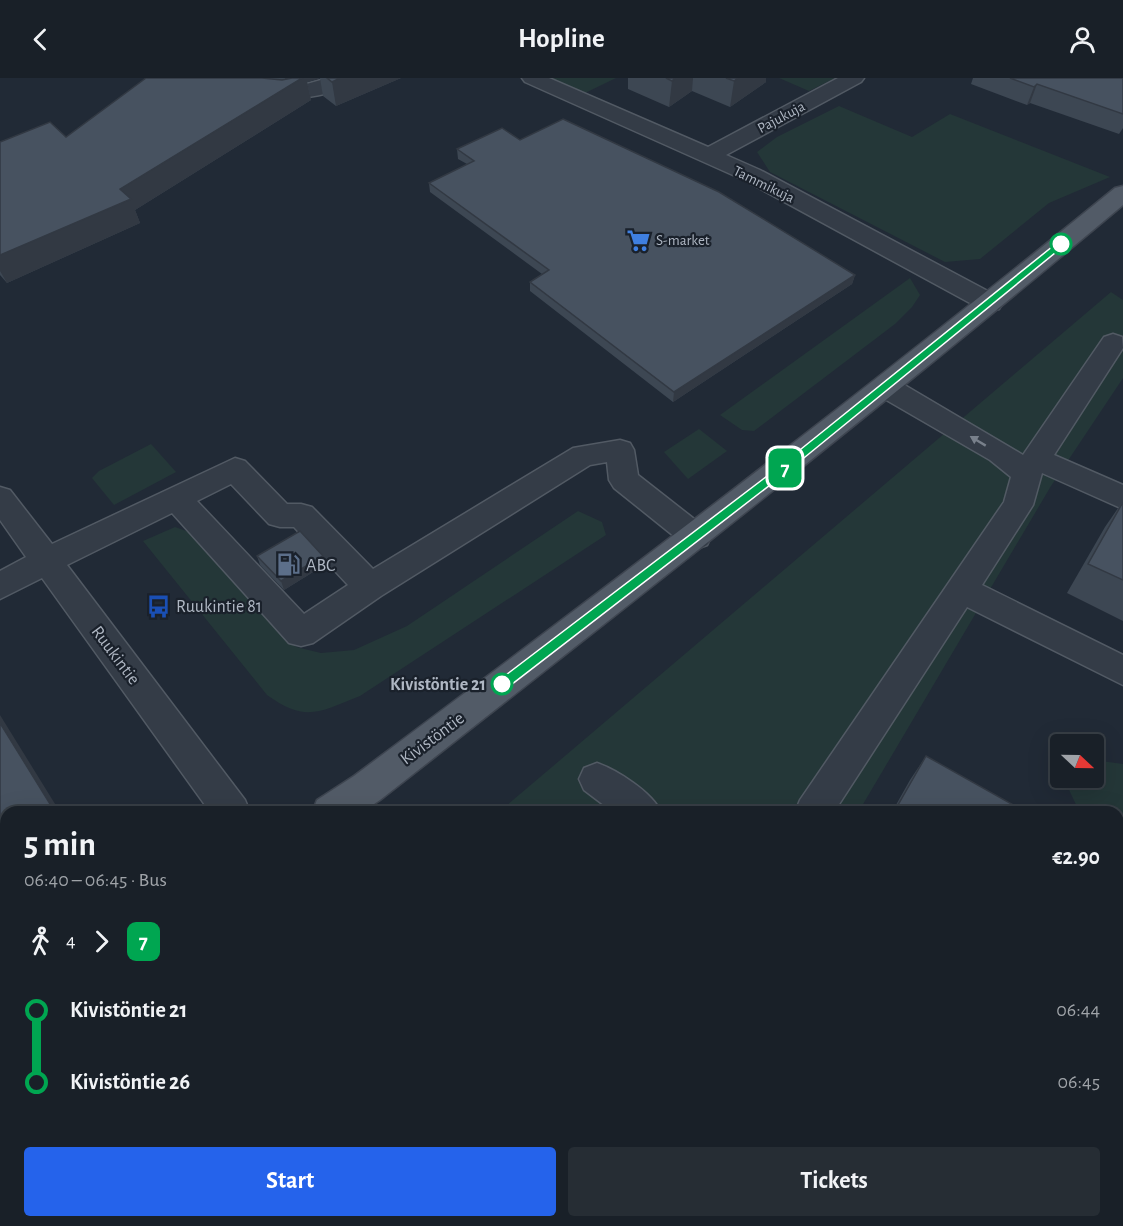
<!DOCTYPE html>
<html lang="en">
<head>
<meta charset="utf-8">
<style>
  :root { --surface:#192028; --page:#262d34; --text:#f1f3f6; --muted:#9fa3a8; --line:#373e45; --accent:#2563eb }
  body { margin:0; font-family:"Alegreya Sans",sans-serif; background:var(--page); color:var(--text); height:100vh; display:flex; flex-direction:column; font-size:22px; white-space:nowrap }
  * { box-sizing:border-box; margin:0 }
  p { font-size:20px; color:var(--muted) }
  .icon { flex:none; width:33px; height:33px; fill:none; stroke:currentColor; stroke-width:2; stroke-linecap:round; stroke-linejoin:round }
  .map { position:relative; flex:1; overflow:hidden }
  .details { position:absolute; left:0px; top:728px; width:1124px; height:422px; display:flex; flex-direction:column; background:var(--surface); border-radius:18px 18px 0 0; box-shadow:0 6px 24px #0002,0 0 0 2px var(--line) }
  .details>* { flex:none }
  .badge { padding:0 12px; border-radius:9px; font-size:21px; line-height:39px }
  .needle { width:39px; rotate:112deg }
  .fabs { position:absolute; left:1050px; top:656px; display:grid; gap:12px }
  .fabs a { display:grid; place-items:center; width:54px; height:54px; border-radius:6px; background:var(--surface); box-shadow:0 6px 24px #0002,0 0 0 2px var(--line); font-size:30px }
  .map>.badge { position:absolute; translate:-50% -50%; box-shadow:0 0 0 3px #fff }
  .legs { display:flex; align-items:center; gap:9px; height:66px; padding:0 24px; font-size:20px }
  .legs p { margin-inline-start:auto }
  .overview { display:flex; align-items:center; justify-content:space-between; height:102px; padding:0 24px }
  h1 { font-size:33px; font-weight:700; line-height:45px }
  .action { display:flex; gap:12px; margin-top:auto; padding:12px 24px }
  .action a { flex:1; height:69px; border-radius:6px; background:var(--accent); color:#fff; font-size:24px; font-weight:700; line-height:69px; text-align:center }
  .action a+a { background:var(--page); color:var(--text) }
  ul { padding:0 24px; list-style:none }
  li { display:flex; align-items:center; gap:21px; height:72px; font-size:22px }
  li i { display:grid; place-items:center; width:9px; height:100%; margin:0 8px; background:currentColor }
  li i::after { content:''; width:15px; height:15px; margin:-8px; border:4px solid; border-radius:50%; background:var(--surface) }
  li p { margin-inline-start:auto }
  li:first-child i { background:linear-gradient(#0000 50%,currentColor 0) }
  li:last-child i { background:linear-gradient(currentColor 50%,#0000 0) }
  header { display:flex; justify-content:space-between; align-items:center; height:78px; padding:0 24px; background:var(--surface); font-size:27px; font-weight:700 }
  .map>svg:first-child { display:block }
</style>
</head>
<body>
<header><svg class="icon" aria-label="back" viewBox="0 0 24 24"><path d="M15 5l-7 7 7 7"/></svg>Hopline<svg class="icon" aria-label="person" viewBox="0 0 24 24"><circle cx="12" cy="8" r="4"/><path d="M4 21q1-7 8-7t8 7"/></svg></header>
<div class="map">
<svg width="1123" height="1148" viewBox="0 0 1123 1148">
  <rect width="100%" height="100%" fill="#212a36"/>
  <g fill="#243738">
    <path d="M549,0H616L583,16Z"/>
    <path d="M779,0H835L809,13Z"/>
    <path d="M839,28L912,59L950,36L1110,99L1049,125L980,181L945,184L770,94L757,74L777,59Z"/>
    <path d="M910,200L920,217L912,229L895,246L754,353L742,352L720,337Z"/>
    <path d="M1111,214L1123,222V300L1051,408L859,733L499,734Z"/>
    <path d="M699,351L727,373L688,401L664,374Z"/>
    <path d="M151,366L176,394L114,427L92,400L99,393Z"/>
    <path d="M578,433L602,444L606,457L360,618C319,634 306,645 267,617L143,463L175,449L192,455L296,569L321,575L354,572L407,548Z"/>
    <path d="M1094,682L1123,686V778L1118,773V734L1079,733L1063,699H1094Z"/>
    <path d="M1118,1133L1123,1137V1148H701L697,1143H1118Z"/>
    <path d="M11,1143H378L381,1148H3Z"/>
  </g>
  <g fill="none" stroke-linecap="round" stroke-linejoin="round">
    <defs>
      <g id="minor">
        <path d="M328,0H356C343,19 278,25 257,19L254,15L257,11L296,9Z"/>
        <path d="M522,0H549L708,69L838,0H864L861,4L726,77L760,92L999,219L1003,225L999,231L990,233L981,231L744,102L525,4Z"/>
        <path d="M1113,256L1122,259L1123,270L1054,377L1123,407V431L1042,395L1033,427L982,507L1123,577V607L967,529L834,734H795L800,722L1004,424L1011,399L990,382L876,316L872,309L876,302L886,300L896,302L1023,377L1104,259Z"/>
        <path d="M620,362L630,365L634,372L638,397L707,451L711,459L707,467L696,471L685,467L614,410L609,402L607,384L590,387L381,518L313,565L301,568L289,565L172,435L67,487L245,722L250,734H210L42,500L0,521V493L26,479L0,442V409L10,412L52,466L235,380L245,383L287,426H301L312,429L373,491L573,370ZM231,406L269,446L280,449H294L348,507L304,536L197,423Z"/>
        <path d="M597,685C617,692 652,714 661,734H613L584,712L579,701L584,690Z"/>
        <path d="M513,1143H560L562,1148H515Z"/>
      </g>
      <g id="major">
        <path d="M1123,108V127C880,331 630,526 380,722L362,734H312L317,722L354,698C611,506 866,313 1115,110Z"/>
        <path d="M6,943V987L0,990V946Z"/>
      </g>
    </defs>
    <use href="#minor" stroke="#525a64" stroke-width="3"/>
    <use href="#major" stroke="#3e4550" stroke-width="3"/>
    <use href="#minor" fill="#343c47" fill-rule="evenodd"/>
    <use href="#major" fill="#525b67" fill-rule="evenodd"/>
  </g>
  <g fill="#3d4753">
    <path d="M146,0H401L336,28L323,18L320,0L307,4L311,22L135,132L140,145L7,205L0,197V64L66,59Z"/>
    <path d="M628,0H766V4L730,29L692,13L669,29L628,11Z"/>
    <path d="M973,0H1123V50L1119,56L1030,25L1027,27L971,6Z"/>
    <path d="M520,62L855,197L852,206L673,324L530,213V204L542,196L430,114L429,105L467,86L458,81L457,71Z"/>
    <path d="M1123,423V543L1067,515L1105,449Z"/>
    <path d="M257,478H323L326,486L284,512L260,487Z"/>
    <path d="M926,678L1026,734H892L910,702Z"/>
    <path d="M1118,785L1123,788V1110L1118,1106Z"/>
  </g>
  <g fill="#323943">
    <path d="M285,0H320L307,4L311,22L135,132L140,145L7,205L0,193V177L120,111L287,9Z"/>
    <path d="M340,0H401L336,28L332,4Z"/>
    <path d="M675,0H693L692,13L669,29L672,3Z"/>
    <path d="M738,0H766V4L730,29L734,3Z"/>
    <path d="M1037,6L1030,25L1027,27L1034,9Z"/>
    <path d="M855,197L852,206L673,324L674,314Z"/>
    <path d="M323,478L326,486L284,512L281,503Z"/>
    <path d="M0,637L60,734H55L0,645Z"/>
    <path d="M6,785V809L0,814V790Z"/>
  </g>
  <g fill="#475260" stroke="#323943" stroke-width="1.5">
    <path d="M146,0H262L282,2L292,0H302L120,111L131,121L0,177V64L50,44L66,59Z"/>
    <path d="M327,0H340L332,4Z"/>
    <path d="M666,0H675L672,3Z"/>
    <path d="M726,0H738L734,3Z"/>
    <path d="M1010,0H1123V36L1037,6L1034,9Z"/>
    <path d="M563,41L719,114L855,197L674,314L530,204L549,192L429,105L474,83L457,71L502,50L520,62Z"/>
    <path d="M1123,424V502L1088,486Z"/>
    <path d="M300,453L323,478L281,503L257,478Z"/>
    <path d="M0,645L55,734H6V785L0,790Z"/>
    <path d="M926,678L1026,734H894Z"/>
    <path d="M1118,785L1123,788V1081L1118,1077Z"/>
  </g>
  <defs><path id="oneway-solid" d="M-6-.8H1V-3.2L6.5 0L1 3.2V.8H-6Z" transform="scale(1.5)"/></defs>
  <use fill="#78808b" href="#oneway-solid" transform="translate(978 363) rotate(-149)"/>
  <path fill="#00a651" stroke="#fff" stroke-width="1.5" d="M1058,164L1066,166L783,397L507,610H498V603L775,392Z"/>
  <defs>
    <symbol id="supermarket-bare" viewBox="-9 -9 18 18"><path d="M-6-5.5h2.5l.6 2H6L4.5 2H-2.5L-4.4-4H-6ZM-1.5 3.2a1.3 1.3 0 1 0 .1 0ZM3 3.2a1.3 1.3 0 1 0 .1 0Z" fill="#3f7fe0" stroke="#1a212b" stroke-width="2.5" paint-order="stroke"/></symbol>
    <symbol id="fuel-bare" viewBox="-9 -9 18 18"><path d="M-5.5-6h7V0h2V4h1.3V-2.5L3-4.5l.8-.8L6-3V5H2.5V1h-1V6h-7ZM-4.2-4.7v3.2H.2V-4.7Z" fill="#5c6f8a" stroke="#1a212b" stroke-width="2.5" paint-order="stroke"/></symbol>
    <symbol id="bus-bare" viewBox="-9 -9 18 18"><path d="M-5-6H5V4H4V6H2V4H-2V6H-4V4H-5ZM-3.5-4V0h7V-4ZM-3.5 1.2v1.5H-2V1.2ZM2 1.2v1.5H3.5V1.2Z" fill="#1a4fb4" stroke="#1a212b" stroke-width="2.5" paint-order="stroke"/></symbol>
  </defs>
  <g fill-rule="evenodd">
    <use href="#supermarket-bare" x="622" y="146" width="33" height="33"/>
    <use href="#fuel-bare" x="272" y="470" width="33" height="33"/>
    <use href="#bus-bare" x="142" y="512" width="33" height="33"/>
  </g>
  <g fill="#fff" stroke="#00a651" stroke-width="3">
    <circle cx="1061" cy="166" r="10"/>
    <circle cx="502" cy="606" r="10"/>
  </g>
  <g text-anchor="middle" stroke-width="4.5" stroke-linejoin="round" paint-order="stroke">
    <g font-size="15" fill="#afb7c3" stroke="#1a212b">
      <text transform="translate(781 39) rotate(-28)" y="5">Pajukuja</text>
      <text transform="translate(764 106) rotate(26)" y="5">Tammikuja</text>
    </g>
    <g font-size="15" fill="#afb7c3" stroke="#1a212b" text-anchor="start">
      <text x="656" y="167">S-market</text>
    </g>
    <g font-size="18" fill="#afb7c3" stroke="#1a212b" text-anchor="start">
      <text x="306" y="493">ABC</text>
      <text x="176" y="534">Ruukintie 81</text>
    </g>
    <g font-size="18" fill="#afb7c3" stroke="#1a212b">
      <text transform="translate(116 577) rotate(53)" y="6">Ruukintie</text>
      <text transform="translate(432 660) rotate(-37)" y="6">Kivistöntie</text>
    </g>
    <g font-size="18" font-weight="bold" fill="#afb7c3" stroke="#1a212b" text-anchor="end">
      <text x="486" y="612">Kivistöntie 21</text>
    </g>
  </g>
</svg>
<div class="fabs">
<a><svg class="needle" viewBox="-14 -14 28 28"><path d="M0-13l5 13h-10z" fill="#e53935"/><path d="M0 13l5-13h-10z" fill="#9fa3a8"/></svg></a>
</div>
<b class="badge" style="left:785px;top:390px;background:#00a651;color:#fff">7</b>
<section class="details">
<div class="overview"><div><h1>5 min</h1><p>06:40 – 06:45 · Bus</p></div><b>€2.90</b></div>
<div class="legs"><svg class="icon" aria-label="walk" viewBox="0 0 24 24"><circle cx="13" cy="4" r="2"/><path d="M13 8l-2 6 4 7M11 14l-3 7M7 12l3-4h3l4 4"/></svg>4<svg class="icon" aria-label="forward" viewBox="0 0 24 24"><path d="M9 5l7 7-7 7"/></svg><b class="badge" style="background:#00a651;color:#fff">7</b></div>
<ul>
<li><i style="color:#00a651"></i><b>Kivistöntie 21</b><p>06:44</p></li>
<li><i style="color:#00a651"></i><b>Kivistöntie 26</b><p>06:45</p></li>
</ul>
<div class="action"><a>Start</a><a>Tickets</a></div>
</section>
</div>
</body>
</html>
